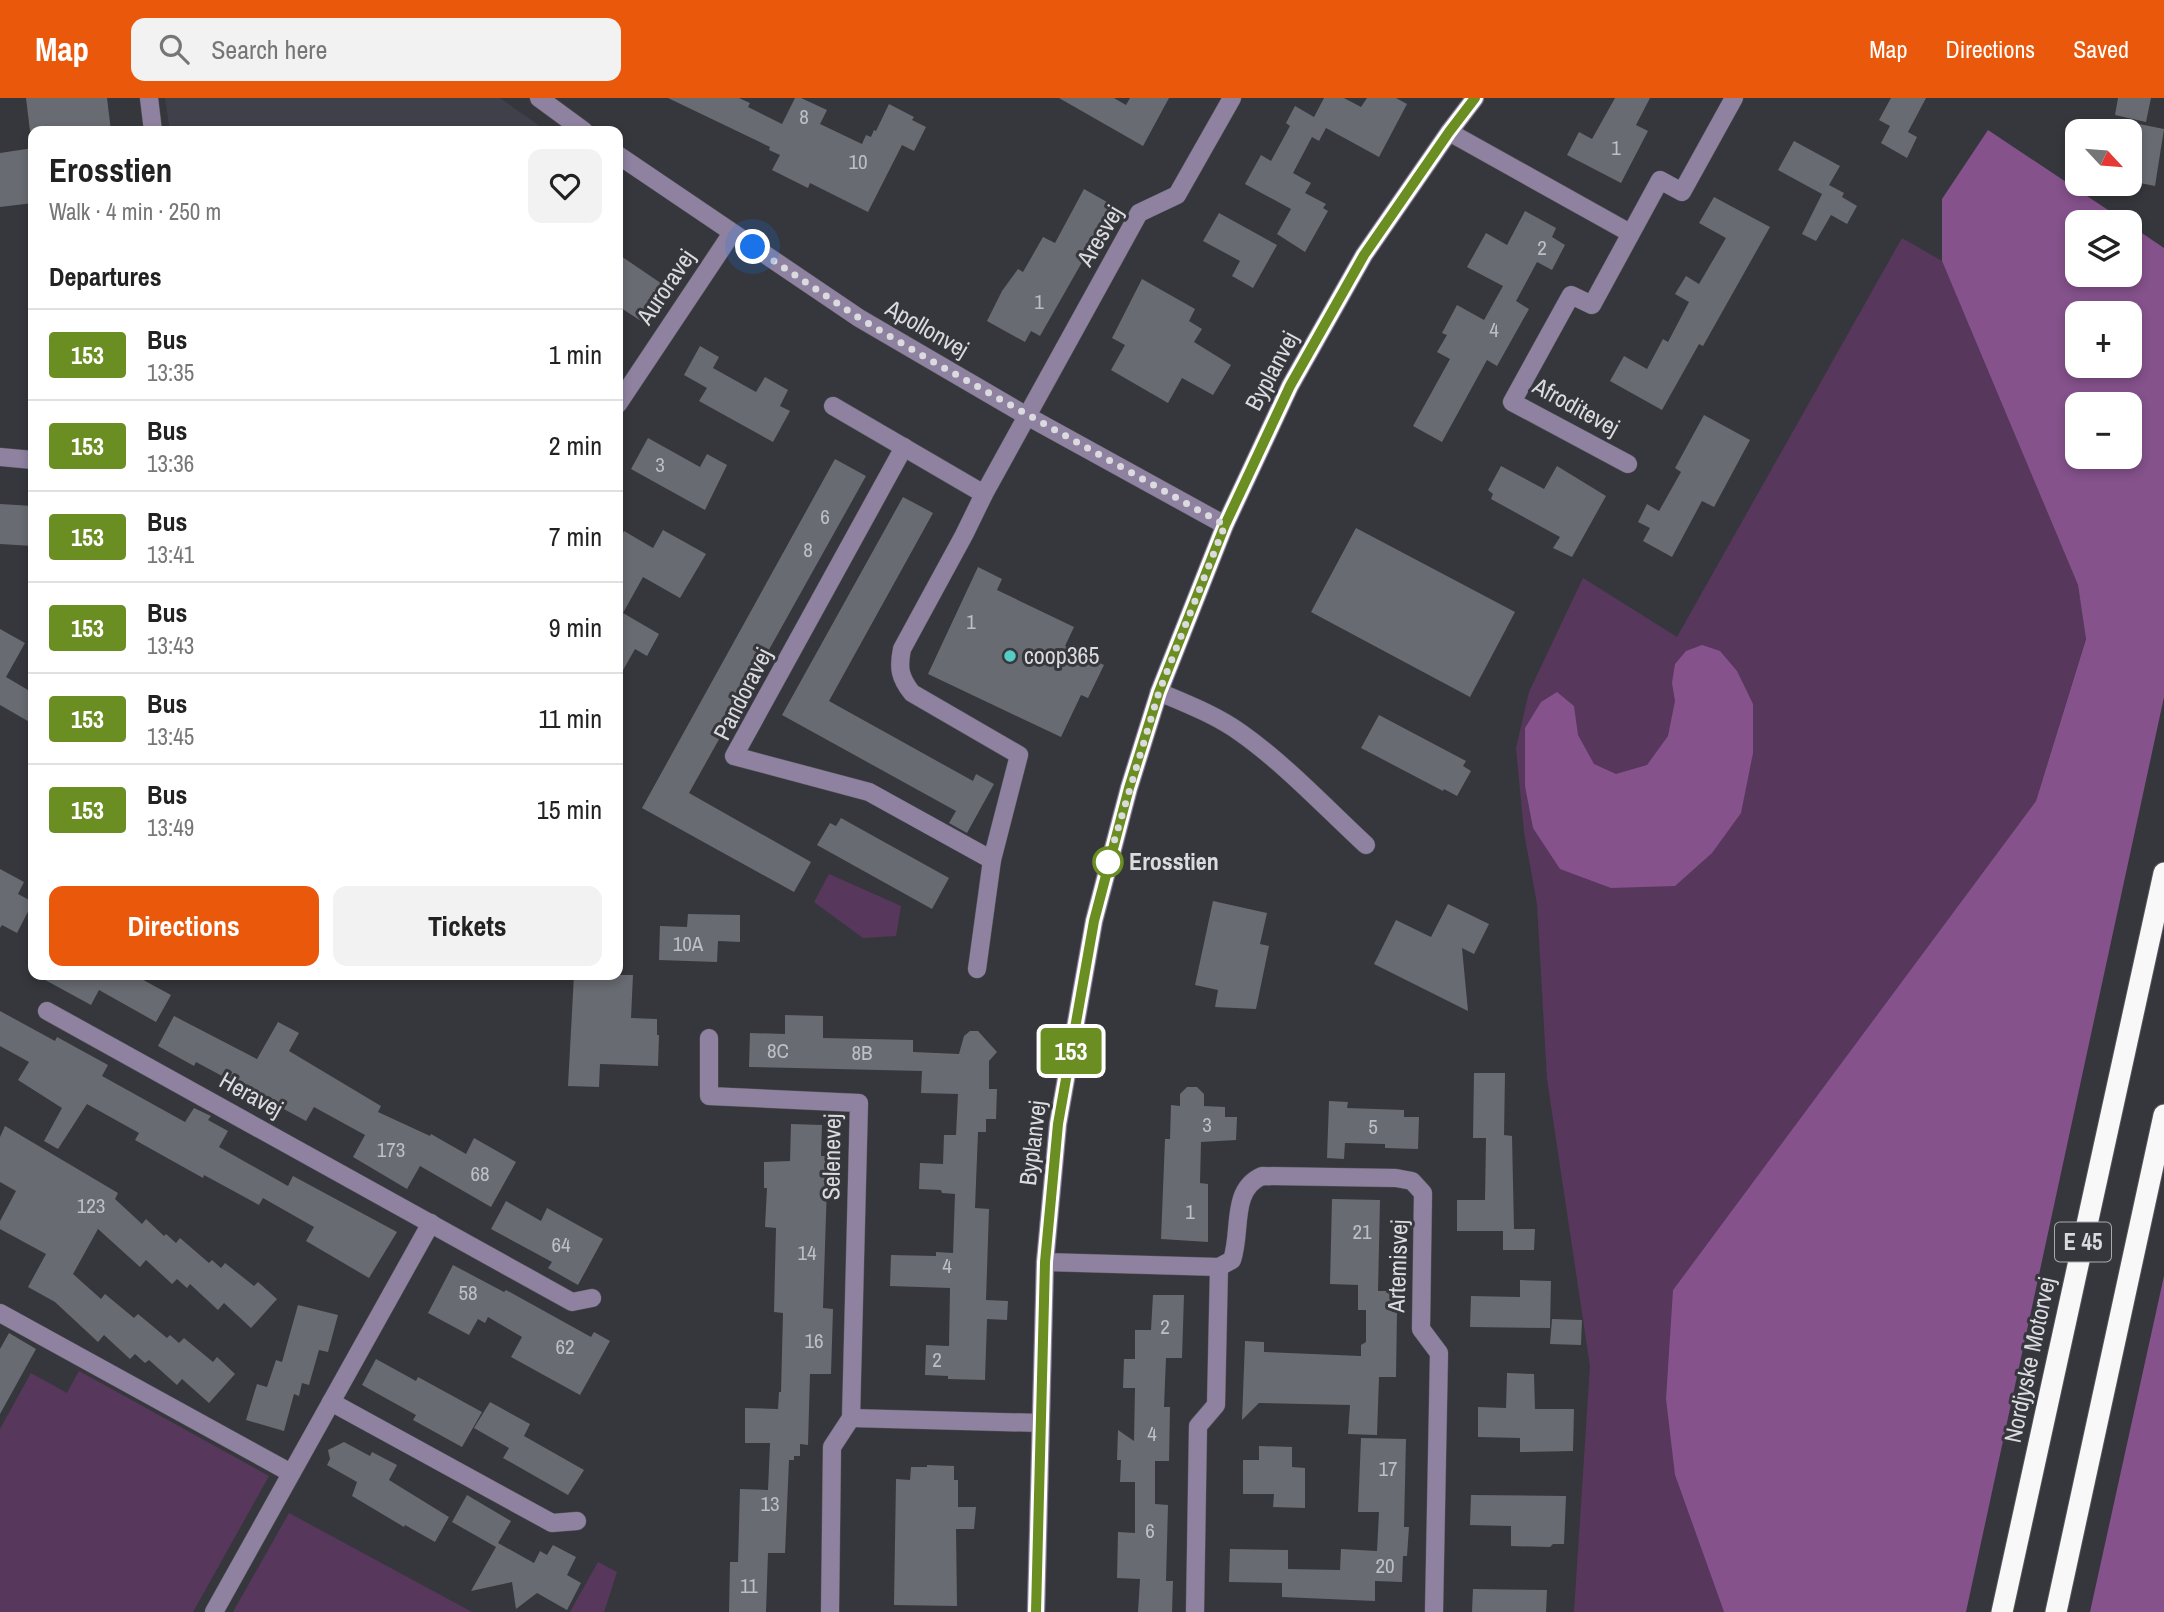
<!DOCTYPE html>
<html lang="en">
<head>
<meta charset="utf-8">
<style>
  :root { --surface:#fff; --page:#f2f2f2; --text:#222; --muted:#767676; --line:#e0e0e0; --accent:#ea580c }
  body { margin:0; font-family:"Archivo Narrow",sans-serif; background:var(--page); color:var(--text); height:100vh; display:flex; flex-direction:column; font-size:26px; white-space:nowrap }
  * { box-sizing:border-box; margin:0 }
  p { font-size:23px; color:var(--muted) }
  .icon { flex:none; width:38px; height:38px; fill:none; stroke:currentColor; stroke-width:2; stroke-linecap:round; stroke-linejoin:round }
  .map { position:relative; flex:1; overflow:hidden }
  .drawer { position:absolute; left:28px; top:28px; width:595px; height:854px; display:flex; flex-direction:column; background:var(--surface); border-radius:14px; box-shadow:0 4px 10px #0003 }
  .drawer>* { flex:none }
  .badge { padding:0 14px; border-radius:5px; font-size:24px; line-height:46px }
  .needle { width:46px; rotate:116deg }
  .buttons { position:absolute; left:2065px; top:21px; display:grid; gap:14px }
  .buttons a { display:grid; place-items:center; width:77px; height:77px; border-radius:14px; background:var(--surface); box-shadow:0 4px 10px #0003; font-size:35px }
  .you { position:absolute; width:35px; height:35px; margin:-18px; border:5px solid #fff; border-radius:50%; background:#1a73e8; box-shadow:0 0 0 10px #1a73e833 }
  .map>.badge { position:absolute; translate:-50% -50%; box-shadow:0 0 0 4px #fff }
  h2 { padding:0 21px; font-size:26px; line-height:63px }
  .round { display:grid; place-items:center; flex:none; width:74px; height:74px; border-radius:14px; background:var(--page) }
  .head { display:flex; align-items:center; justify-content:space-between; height:119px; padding:0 21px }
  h1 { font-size:33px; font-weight:700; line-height:52px }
  .action { display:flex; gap:14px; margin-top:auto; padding:14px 21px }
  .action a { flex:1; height:80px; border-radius:14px; background:var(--accent); color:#fff; font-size:28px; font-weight:700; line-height:80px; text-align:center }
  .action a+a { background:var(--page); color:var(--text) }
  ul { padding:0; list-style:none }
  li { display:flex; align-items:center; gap:21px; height:91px; padding:0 21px; border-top:2px solid var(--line) }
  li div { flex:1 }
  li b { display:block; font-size:26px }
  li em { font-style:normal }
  li .badge { min-width:77px; font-weight:700; text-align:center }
  header { display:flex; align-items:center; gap:42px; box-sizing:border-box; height:98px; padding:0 35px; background:var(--accent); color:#fff }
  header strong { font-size:33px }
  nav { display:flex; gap:38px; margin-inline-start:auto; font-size:24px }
  .search { width:490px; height:63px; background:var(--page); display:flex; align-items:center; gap:18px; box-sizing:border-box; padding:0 24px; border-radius:14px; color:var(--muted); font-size:26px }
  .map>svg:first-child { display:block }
</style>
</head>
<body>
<header>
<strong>Map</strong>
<div class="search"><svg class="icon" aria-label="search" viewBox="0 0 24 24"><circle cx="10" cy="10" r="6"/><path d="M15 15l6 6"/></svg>Search here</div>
<nav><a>Map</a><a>Directions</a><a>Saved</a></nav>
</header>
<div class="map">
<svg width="2164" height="1514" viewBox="0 0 2164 1514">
  <rect width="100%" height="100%" fill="#36373c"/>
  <path fill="#40404b" d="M165,0H500L544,31L543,33H170Z"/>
  <g fill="#58375d">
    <path d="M1902,140L1942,163L2078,487L2086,540L2036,703L1673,1192L1675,1377L1724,1514H1574L1590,1268L1547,981L1537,806L1524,734L1516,650L1529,594L1583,480L1677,539Z"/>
    <path d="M829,776L901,808L896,838L863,840L814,804Z"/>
    <path d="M79,1273L269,1378L193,1514H0V1331L31,1275L67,1295Z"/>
    <path d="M289,1415L472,1514H233Z"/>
    <path d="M598,1464L617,1474L604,1514H570Z"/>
  </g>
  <g fill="#85528c" fill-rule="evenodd">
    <path d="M1988,32L2126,124H2077V177H2130V127L2164,150V599L1966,1514H1724L1675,1377L1666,1301L1673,1192L2036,703L2086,541L2078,487L1942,163V101ZM2130,215V268H2077V215ZM2077,306H2130V359H2077Z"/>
    <path d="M1702,547L1720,553L1737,573L1753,606V655L1741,715L1712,755L1675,788L1611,790L1560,771L1533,730L1525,688V630L1541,604L1557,594L1574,608L1578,637L1594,666L1616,676L1647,667L1668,638L1675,603L1672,585L1675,566L1686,553Z"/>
    <path d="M2164,1178V1514H2090Z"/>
  </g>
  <g fill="#686b71">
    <path d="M26,0H107L111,33H30Z"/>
    <path d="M668,0H739L750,5L748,9L782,26L795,0H801L827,12L820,26L862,46L866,37L871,39L874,32L876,33L889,6L914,19L912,22L926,29L914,53L902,47L868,114L810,85L808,90L772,72L780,57L769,52L770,49Z"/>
    <path d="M1059,0H1114L1126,7L1130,0H1169L1143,48Z"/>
    <path d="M1324,0H1344L1361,9L1367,0H1396L1407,6L1379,59L1326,30L1319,43L1312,39L1293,75L1311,85L1305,95L1326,106L1323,110L1328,113L1305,154L1277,136L1291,111L1245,86L1261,57L1271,63L1290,28L1286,25L1295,8L1314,19Z"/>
    <path d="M1615,0H1650L1636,27L1648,33L1621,85L1567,57L1579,34L1592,41Z"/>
    <path d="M1891,0H1926L1908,34L1917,39L1907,60L1881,45L1890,28L1879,22Z"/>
    <path d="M2118,0H2151L2146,24L2115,17Z"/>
    <path d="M2134,25L2164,31L2155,88L2130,83V45Z"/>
    <path d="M1794,43L1840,68L1829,87L1844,95L1842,99L1857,108L1847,126L1831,117L1816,143L1802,136L1822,96L1778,72Z"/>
    <path d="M33,50V105L0,109V55Z"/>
    <path d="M1084,91L1114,108L1040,238L1031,233L1025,244L987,223L1002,193L1018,171L1023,174L1043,139L1055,145Z"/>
    <path d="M1714,99L1770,129L1703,248L1699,246L1662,312L1610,283L1624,258L1647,271L1663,241L1668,244L1689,204L1675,196L1686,178L1699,186L1726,140L1699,125Z"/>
    <path d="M1525,113L1556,130L1552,139L1565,147L1552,172L1537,164L1516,203L1529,211L1497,268L1487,262L1442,344L1413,328L1450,261L1437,254L1447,237L1442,235L1457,207L1484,222L1503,188L1467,169L1486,135L1507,147Z"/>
    <path d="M1219,115L1277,147L1253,190L1232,178L1240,163L1203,143Z"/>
    <path d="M618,156L668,190L644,225L618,208Z"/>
    <path d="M1142,181L1195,211L1189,223L1202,231L1194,244L1231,267L1213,297L1182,280L1168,305L1111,272L1125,247L1112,240Z"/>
    <path d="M700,248L719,259L713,270L756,294L765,279L788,292L780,308L790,313L773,344L699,303L707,290L684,277Z"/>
    <path d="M1704,317L1750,342L1714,409L1702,403L1672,459L1643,443L1650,430L1638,424L1647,406L1659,413L1681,374L1675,370Z"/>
    <path d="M648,340L700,369L707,356L727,367L705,412L631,371Z"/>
    <path d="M835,361L866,378L689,695L811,764L794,794L642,710Z"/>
    <path d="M1501,368L1544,391L1557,368L1606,398L1572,459L1553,450L1560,439L1491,401L1493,396L1488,392Z"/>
    <path d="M903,399L933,415L829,603L973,683L976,676L994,686L967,735L949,725L956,713L782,617Z"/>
    <path d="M0,406L33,408V448L0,446Z"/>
    <path d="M1356,430L1515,514L1470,599L1311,514Z"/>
    <path d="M663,432L706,456L680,500L643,479L623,515L659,536L647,558L635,551L618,581V444L624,433L653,450Z"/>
    <path d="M978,469L1002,481L997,492L1074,529L1065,548L1104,567L1088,600L1081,597L1061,639L928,576Z"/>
    <path d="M0,531L25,545L6,579L33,595V626L0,607Z"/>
    <path d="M1379,617L1466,663L1463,668L1471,673L1457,698L1444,691L1443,693L1361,650Z"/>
    <path d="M841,720L949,780L932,811L817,747L830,725L836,728Z"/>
    <path d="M0,771L24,784L18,796L33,804L17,835L2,827L0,830Z"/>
    <path d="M1213,803L1267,815L1260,846L1269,848L1256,911L1215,909L1218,892L1195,887Z"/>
    <path d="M1448,806L1489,826L1474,856L1462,850L1468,913L1374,866L1396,822L1431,839Z"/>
    <path d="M688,816L740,817V844L718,843L717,864L659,862L660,828L687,829Z"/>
    <path d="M36,877H134L171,897L156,924L99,892L91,907Z"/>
    <path d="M574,877H633L631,920L657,921V937H659L658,968L600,966L599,989L568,988Z"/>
    <path d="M0,913L55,943L57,939L108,967L102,978L185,1024L194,1010L211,1018L208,1022L228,1033L219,1049L288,1088L293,1078L397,1134L369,1180L306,1143L314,1129L263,1100L259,1107L204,1077L203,1080L135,1042L139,1035L87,1006L58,1051L44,1043L62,1010L18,982L29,964L0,948Z"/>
    <path d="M785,917L823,918V940L913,942V954L959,956L964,938L970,933H978L997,954L989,963V991H997L996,1021H986V1034H978L975,1110L989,1111L986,1202L1008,1203L1007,1222L987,1221L985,1282L948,1281V1278L925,1277L926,1247L949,1248L950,1190L890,1188L891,1157L936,1158V1154L953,1155L955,1096L942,1095L941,1092L919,1091L920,1065L943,1066L944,1037H956L958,996L921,995L922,973L749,969L750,935L785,936Z"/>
    <path d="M174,918L257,961L278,924L299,935L289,953L381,1008L378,1014L430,1038L431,1036L466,1056L474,1040L516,1064L491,1109L420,1068L407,1091L353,1059L365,1037L314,1009L306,1023L196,964L194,968L158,948Z"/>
    <path d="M1474,975H1505L1504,1037L1512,1038L1514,1131H1535L1534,1152H1503V1133H1457V1102H1485L1486,1040H1473Z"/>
    <path d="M1187,989H1197L1204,996V1008L1225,1009V1019H1237L1236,1042L1201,1044L1200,1085L1208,1086V1144L1161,1141L1165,1041H1170L1171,1007L1180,1008V996Z"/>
    <path d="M1329,1003L1348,1004L1347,1010L1404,1012V1019H1419L1418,1051L1385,1050V1046L1345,1045L1344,1061L1327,1060Z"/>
    <path d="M791,1026L822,1027L821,1058H832L831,1086H827L823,1210L833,1211L831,1276H810L808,1347L800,1346V1358H794V1362H789L785,1455H768L766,1514H729L730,1464H738L740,1391L768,1392L770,1345H745V1310L778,1311L779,1294H781L783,1215L774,1214L776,1130L765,1129L767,1090H764V1064L790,1063Z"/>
    <path d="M5,1028L118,1095L115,1101L142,1126L146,1121L164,1138L166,1136L176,1145L180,1140L209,1165L212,1162L221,1170L225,1165L254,1188L258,1184L277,1201L251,1230L224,1205L218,1212L190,1186L187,1190L177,1181L172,1186L146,1162L140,1169L98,1131L73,1176L101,1201L105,1196L134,1220L138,1216L167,1240L170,1237L179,1245L184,1240L213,1264L217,1259L235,1276L209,1305L182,1281L177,1287L149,1262L145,1265L135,1256L130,1261L104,1237L98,1244L55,1204L28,1189L46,1156L0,1131V1123L16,1093L0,1084V1039Z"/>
    <path d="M1332,1101L1380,1102L1378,1193H1392V1214H1397L1396,1279H1379L1377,1337L1348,1336L1350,1307L1259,1305L1242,1322L1245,1243L1264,1244V1254L1361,1258V1247L1366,1244V1212H1358V1187L1330,1186Z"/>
    <path d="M506,1103L541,1123L547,1110L603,1141L578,1187L548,1170L552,1164L491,1131Z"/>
    <path d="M453,1167L504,1194L506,1192L591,1239L594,1234L610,1243L580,1297L511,1259L522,1239L488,1219L485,1225L478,1221L469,1237L428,1215Z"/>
    <path d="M1520,1182L1551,1183L1550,1230L1470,1229L1471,1198L1520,1199Z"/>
    <path d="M1153,1197H1184L1182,1260H1166L1164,1309H1170L1169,1363H1155V1406L1168,1407L1166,1483H1173L1172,1514H1138L1140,1481L1117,1480L1118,1434L1135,1435V1384H1120L1121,1362H1117L1118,1332L1134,1343L1135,1290H1123L1124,1261H1135V1232H1151Z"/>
    <path d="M298,1207L338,1217L328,1254L319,1252L309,1287L302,1285L299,1298L294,1296L284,1333L246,1322L257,1286L267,1289L276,1262L282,1264Z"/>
    <path d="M1552,1221L1582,1222L1581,1247L1550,1246Z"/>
    <path d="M9,1235L36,1251L0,1316V1251Z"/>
    <path d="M376,1261L416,1283L418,1279L482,1314L462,1349L413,1322L416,1317L362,1287Z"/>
    <path d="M1507,1275L1534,1276L1535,1311H1574L1573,1353L1520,1354V1340L1478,1339V1309L1506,1310Z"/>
    <path d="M490,1304L530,1326L524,1338L584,1372L568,1397L503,1360L509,1350L474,1330Z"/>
    <path d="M1361,1340L1406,1341L1404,1429H1409L1407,1458H1403L1402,1484L1375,1483V1503L1282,1499V1485L1229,1484L1230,1451L1288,1452V1471L1340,1472L1341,1451L1377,1453L1379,1414H1358Z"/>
    <path d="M344,1344L370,1358L372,1354L397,1367L389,1382L449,1419L435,1444L405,1427L404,1429L352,1398L357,1384L327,1367L330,1361L328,1352Z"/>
    <path d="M1259,1348L1292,1349V1369L1305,1370V1410L1273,1409L1274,1396H1243V1362H1259Z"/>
    <path d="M927,1367L954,1368V1382H958V1409H976L974,1431H956L957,1508L894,1507L896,1381L910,1382L911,1369H927Z"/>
    <path d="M467,1397L511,1423L498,1445L534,1465L540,1453L547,1457L553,1447L576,1459L567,1477L581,1485L567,1512L537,1495L516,1511L512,1484L471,1493L496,1449L452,1424Z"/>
    <path d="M1471,1397L1566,1398L1564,1446H1553L1550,1449L1511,1448V1428L1470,1427Z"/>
    <path d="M1473,1491L1547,1492L1546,1514H1472Z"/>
  </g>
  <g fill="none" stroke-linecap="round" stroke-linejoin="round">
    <defs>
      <g id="minor">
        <path d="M149,0L153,33"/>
        <path d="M539,0L584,33"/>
        <path d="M1449,34L1630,135"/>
        <path d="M618,57L859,220L1027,318L1225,427"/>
        <path d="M618,306L732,135"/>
        <path d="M833,308L984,396"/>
        <path d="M904,349L734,658L869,694L992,762"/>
        <path d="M0,359L33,362"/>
        <path d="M1628,366L1512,304L1571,197L1592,207L1660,82L1682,94L1734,0"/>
        <path d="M1159,594C1187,606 1216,617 1241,635C1286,667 1325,709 1366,747"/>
        <path d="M977,871L992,762L1019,657L912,595C900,580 898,570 902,551L964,437L984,396L1139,115L1177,97L1232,0"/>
        <path d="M47,913L572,1204L592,1200"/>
        <path d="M709,940V998L859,1005L851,1320L832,1349L830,1514"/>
        <path d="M1045,1164L1219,1169L1216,1307L1198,1328L1195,1514"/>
        <path d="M1219,1169L1232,1162C1242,1133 1230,1092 1262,1078L1396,1080L1412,1083L1423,1095L1421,1231L1439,1255L1434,1514"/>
        <path d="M0,1215L291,1375"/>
        <path d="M331,1304L552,1425L577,1423"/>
        <path d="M851,1320L1040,1325"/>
        <path d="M214,1514L431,1125"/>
        <path d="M1036,1514L1045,1164L1058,1026L1094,823L1129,690L1159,594L1225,427L1290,288L1364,157L1449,34L1475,0"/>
      </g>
      <g id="highway">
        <path d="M2002,1514L2164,775"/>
        <path d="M2056,1514L2164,1017"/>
      </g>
    </defs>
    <use href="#minor" stroke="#545559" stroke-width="19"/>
    <use href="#highway" stroke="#545559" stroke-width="23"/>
    <use href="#minor" stroke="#8e82a0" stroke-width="18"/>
    <use href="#highway" stroke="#f8f8f8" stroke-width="21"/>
  </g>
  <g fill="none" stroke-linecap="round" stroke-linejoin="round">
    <defs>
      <path id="line" d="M1036,1514L1045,1164L1058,1026L1094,823L1129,690L1159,594L1225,427L1290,288L1364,157L1449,34L1475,0"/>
    </defs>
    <use href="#line" stroke="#fff" stroke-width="16"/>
    <use href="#line" stroke="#6b8e23" stroke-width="10"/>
    <path stroke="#dbdbdf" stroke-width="7" stroke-dasharray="0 12.6" d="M753,149L859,220L930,262L1225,427L1159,594L1108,764"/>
  </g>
  <circle fill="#55cdc6" stroke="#36373c" stroke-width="2.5" cx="1010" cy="558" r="7"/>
  <circle fill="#fff" stroke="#6b8e23" stroke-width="3.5" cx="1108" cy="764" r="14"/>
  <g text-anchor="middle" stroke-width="6" stroke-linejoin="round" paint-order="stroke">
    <g font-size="21" fill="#bebfc4">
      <text x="804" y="26">8</text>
      <text x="1616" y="57">1</text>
      <text x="858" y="71">10</text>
      <text x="1542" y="157">2</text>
      <text x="1039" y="211">1</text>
      <text x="1494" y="239">4</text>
      <text x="660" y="374">3</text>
      <text x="825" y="426">6</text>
      <text x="808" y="459">8</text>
      <text x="971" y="531">1</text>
      <text x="688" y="853">10A</text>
      <text x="778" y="960">8C</text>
      <text x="862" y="962">8B</text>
      <text x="1207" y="1034">3</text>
      <text x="1373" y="1036">5</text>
      <text x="391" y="1059">173</text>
      <text x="480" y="1083">68</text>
      <text x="91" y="1115">123</text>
      <text x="1190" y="1121">1</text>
      <text x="1362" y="1141">21</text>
      <text x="561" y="1154">64</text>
      <text x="807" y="1162">14</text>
      <text x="947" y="1175">4</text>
      <text x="468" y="1202">58</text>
      <text x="1165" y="1236">2</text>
      <text x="814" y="1250">16</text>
      <text x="565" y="1256">62</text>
      <text x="937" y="1269">2</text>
      <text x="1152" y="1343">4</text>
      <text x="1388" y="1378">17</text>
      <text x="770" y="1413">13</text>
      <text x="1150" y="1440">6</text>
      <text x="1385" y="1475">20</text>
      <text x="749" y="1495">11</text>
    </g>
    <rect fill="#36373c" stroke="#aaaaae" stroke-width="2" x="2055" y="1124.5" width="56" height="39" rx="5"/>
    <g font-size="23" font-weight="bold" fill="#dbdbdf">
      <text x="2083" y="1152">E 45</text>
    </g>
    <g font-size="24" fill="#dbdbdf" stroke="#36373c">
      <text transform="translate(1100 138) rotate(-59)" y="8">Aresvej</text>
      <text transform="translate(666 189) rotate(-56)" y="8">Auroravej</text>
      <text transform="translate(927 231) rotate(30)" y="8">Apollonvej</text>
      <text transform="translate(1272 273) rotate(-62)" y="8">Byplanvej</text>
      <text transform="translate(1576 309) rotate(29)" y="8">Afroditevej</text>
      <text transform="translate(743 596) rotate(-63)" y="8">Pandoravej</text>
      <text transform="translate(251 997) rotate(29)" y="8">Heravej</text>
      <text transform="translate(1033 1045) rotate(-83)" y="8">Byplanvej</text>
      <text transform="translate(832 1059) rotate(-89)" y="8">Selenevej</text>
      <text transform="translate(1398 1168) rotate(-88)" y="8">Artemisvej</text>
      <text transform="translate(2030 1262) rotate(-78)" y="8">Nordjyske Motorvej</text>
    </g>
    <g font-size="24" fill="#dbdbdf" stroke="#36373c" text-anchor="start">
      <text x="1024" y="566">coop365</text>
    </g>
    <g font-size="24" font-weight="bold" fill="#dbdbdf" stroke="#36373c" text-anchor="start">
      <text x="1129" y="772">Erosstien</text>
    </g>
  </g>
</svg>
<div class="buttons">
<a><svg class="needle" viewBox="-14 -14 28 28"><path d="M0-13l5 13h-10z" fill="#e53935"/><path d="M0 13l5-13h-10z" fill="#767676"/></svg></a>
<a><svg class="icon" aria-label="layers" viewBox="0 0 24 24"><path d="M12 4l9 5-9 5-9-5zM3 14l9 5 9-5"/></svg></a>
<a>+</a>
<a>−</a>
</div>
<div class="you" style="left:753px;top:149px"></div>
<b class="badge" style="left:1071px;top:953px;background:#6b8e23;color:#fff">153</b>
<section class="drawer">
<div class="head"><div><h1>Erosstien</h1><p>Walk · 4 min · 250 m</p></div><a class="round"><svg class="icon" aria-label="heart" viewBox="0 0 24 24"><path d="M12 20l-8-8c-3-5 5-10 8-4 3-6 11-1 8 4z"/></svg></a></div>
<h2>Departures</h2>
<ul>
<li><span class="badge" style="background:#6b8e23;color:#fff">153</span><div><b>Bus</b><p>13:35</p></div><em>1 min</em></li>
<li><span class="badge" style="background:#6b8e23;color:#fff">153</span><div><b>Bus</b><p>13:36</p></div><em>2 min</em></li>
<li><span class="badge" style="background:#6b8e23;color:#fff">153</span><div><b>Bus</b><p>13:41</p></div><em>7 min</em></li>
<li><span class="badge" style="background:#6b8e23;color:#fff">153</span><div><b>Bus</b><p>13:43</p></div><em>9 min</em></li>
<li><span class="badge" style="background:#6b8e23;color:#fff">153</span><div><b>Bus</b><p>13:45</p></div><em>11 min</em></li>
<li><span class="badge" style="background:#6b8e23;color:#fff">153</span><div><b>Bus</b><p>13:49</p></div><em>15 min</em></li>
</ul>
<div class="action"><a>Directions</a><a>Tickets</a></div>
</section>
</div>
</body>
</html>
